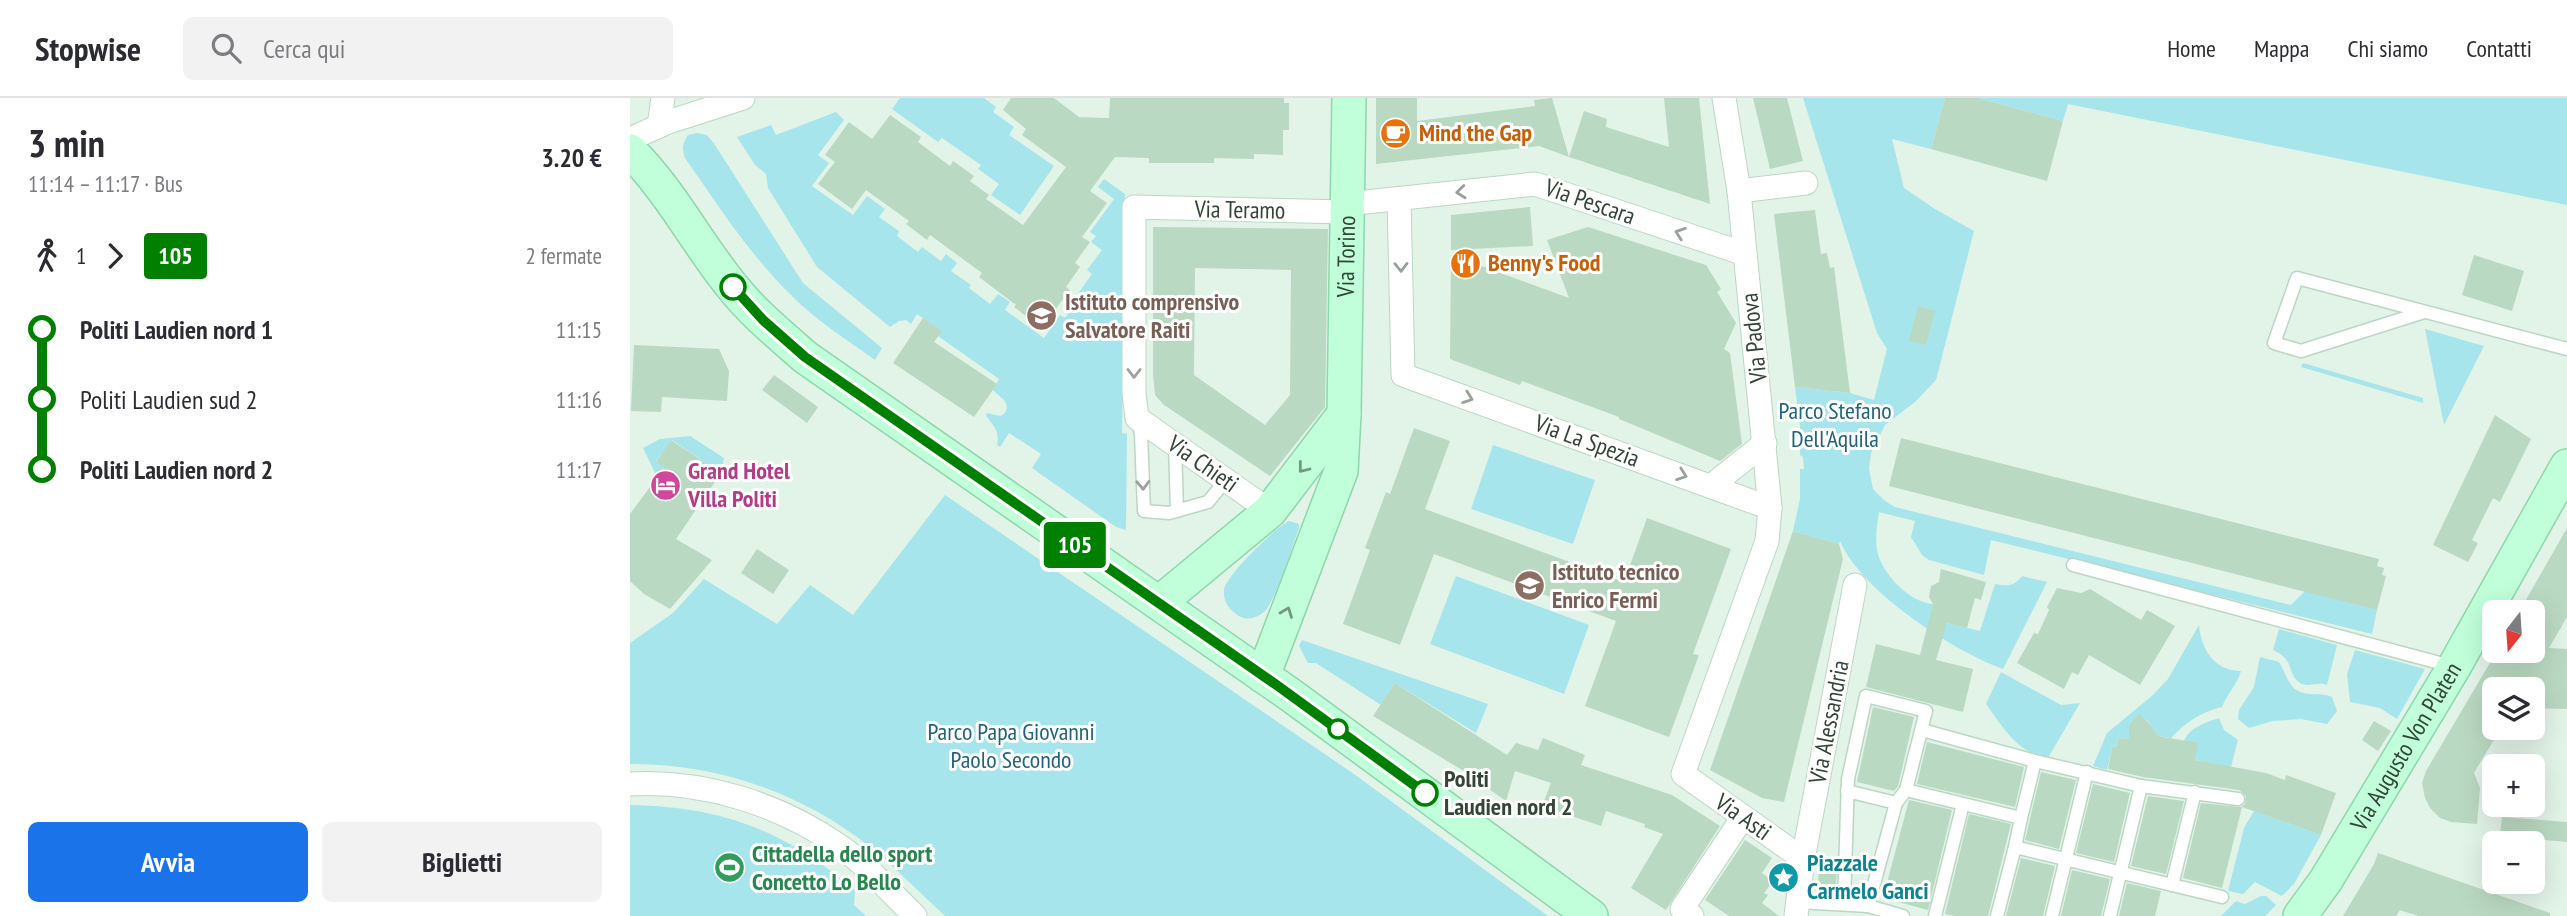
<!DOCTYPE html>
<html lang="it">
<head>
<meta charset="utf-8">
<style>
  :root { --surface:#fff; --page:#f2f2f3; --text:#2b2b33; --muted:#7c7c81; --line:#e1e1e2; --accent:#1a73e8 }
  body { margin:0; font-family:"PT Sans Narrow",sans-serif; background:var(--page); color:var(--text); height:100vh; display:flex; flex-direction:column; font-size:26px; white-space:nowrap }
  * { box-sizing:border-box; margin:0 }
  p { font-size:23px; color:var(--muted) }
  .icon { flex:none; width:38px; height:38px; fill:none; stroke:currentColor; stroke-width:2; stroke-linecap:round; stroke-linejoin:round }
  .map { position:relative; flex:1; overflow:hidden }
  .drawer { display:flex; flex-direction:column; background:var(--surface); width:630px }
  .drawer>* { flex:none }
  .badge { padding:0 14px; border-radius:5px; font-size:24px; line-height:46px }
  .needle { width:46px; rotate:197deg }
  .tools { position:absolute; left:1852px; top:502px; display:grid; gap:14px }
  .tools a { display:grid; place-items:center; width:63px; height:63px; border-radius:10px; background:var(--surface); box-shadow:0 7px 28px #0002; font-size:35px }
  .map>.badge { position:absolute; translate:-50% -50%; box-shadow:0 0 0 4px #fff }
  .legs { display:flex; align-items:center; gap:10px; height:77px; padding:0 28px; font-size:23px }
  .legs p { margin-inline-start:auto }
  .summary { display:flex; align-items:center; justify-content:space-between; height:119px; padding:0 28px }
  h1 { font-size:38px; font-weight:700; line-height:52px }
  .primary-button { display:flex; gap:14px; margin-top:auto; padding:14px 28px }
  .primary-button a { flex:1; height:80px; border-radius:10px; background:var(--accent); color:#fff; font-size:28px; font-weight:700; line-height:80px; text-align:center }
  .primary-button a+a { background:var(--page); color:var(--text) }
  ul { padding:0 28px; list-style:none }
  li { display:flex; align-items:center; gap:24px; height:70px; font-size:26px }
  li i { display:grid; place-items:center; width:10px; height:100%; margin:0 9px; background:currentColor }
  li i::after { content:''; width:18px; height:18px; margin:-9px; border:5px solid; border-radius:50%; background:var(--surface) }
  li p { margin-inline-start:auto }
  li:first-child i { background:linear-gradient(#0000 50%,currentColor 0) }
  li:last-child i { background:linear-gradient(currentColor 50%,#0000 0) }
  header { display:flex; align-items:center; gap:42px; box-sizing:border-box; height:98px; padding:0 35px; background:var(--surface); border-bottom:2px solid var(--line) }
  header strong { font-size:33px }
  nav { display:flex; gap:38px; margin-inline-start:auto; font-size:24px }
  .search { width:490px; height:63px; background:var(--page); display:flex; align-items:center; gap:18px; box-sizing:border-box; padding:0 24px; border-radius:10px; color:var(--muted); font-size:26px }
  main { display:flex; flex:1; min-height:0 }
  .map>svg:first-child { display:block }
</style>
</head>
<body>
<header>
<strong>Stopwise</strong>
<div class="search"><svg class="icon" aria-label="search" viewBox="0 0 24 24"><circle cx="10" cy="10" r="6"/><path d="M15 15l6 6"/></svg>Cerca qui</div>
<nav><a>Home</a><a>Mappa</a><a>Chi siamo</a><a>Contatti</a></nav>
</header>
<main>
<section class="drawer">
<div class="summary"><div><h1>3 min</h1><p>11:14 – 11:17 · Bus</p></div><b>3.20 €</b></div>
<div class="legs"><svg class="icon" aria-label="walk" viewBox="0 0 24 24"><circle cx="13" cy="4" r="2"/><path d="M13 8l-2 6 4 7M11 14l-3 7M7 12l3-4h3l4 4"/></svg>1<svg class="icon" aria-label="forward" viewBox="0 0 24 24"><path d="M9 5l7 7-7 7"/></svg><b class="badge" style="background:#008000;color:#fff">105</b><p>2 fermate</p></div>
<ul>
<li><i style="color:#008000"></i><b>Politi Laudien nord 1</b><p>11:15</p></li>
<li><i style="color:#008000"></i><span>Politi Laudien sud 2</span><p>11:16</p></li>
<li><i style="color:#008000"></i><b>Politi Laudien nord 2</b><p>11:17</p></li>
</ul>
<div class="primary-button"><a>Avvia</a><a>Biglietti</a></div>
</section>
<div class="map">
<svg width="1937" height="818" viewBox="0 0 1937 818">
  <rect width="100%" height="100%" fill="#e2f3e8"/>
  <g fill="#a7e5ec">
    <path d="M270,0H354L366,9L363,14L384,29L379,37L424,68L390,117L361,97L369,86L348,71L351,67L312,40L308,44L262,11Z"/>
    <path d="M1173,0H1315L1301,51L1262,41L1274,90L1305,111L1344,133L1306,282L1285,304L1255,327L1241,355L1239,371L1243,391L1255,403L1265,409L1661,507L1675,493L1747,512L1742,536L1361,442L1354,477L1299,462L1292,457L1281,439L1285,423L1249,414C1247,427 1245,440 1247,452C1251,475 1280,505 1303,506L1316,528L1317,525L1350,533L1365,486C1377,488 1384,489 1392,478L1417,484L1373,571C1322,552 1232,494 1210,443L1209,446L1163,433L1170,401V371H1174L1173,359L1170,357V328L1165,289L1220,295L1244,302L1257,251L1247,235Z"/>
    <path d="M1348,0H1937V107L1438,6L1433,23Z"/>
    <path d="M206,14L214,22L188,57L199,65L182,88L223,117L237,98L255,111L249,119L269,133L267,138L288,154L292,149L311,163L316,156L327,165L321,173L341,187L339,190L360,206L368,196L380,204L375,212L414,240L430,217L435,220L450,200L447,197L462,176L457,172L472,152L461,144L466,138L460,134L484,101L468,89L474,81L495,96L492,335L497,336L496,432L486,429L402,370L411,356L379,335L370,349L367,347C370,334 364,328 356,318L357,315L371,318L375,315L377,309L375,303L363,292L369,281L308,238L311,233L287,216L281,226L276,222L269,223L260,229L187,169L138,90L136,76L125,67L107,39L141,27L146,37Z"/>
    <path d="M67,35L77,37L85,47L173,185L252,250L245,262C216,241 185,222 160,196C119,156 88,107 55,60C52,50 52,46 58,37Z"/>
    <path d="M1795,231L1854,248L1814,327Z"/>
    <path d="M1673,265L1793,300V305L1671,269Z"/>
    <path d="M60,338L94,360L91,375L42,342L26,363L34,369L27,379L13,350L30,341Z"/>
    <path d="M863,347L965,382L943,446L841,411Z"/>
    <path d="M315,397L724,676L918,818H315C290,795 266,770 240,749C173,695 85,665 0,666V545L43,515L74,481L147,526L180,487L223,517Z"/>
    <path d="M659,423L669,426V430C663,447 645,504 634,514C625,522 613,523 605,515C598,510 593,502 594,492C595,478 646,429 659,423Z"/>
    <path d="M826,478L959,527L934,596L800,546Z"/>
    <path d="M1569,527C1571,551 1584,573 1611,573C1607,587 1597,596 1592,609C1571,614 1556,624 1541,640L1522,637C1524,627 1517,619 1507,619L1499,641L1489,640L1487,648L1482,649L1477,672L1463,668L1477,635L1523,597L1538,581Z"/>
    <path d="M1649,531L1707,547L1697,587C1688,583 1678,590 1670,585C1656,575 1666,562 1643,552Z"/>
    <path d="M672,542L858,606L846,635L765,585L751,607L686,565H678L669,548Z"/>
    <path d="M1725,552L1795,571L1767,621L1750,610L1720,604L1717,576Z"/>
    <path d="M1630,559L1649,564C1654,571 1655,578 1660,585C1669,601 1688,593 1702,599L1707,613L1697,626L1671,621L1643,623L1619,630L1608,621L1609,612L1624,589Z"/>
    <path d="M1371,574L1431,607L1450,605L1418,660C1388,656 1372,628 1356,606Z"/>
    <path d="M1589,620L1594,632L1608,642L1601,669L1565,662L1554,643C1560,629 1575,625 1589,620Z"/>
    <path d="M0,707C94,709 153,732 225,792L224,807L236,818H0Z"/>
    <path d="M1624,713L1691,737L1664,786L1652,798L1625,784L1613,796L1598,793L1614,730Z"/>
    <path d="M1631,798H1636L1646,807L1635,818H1591L1606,803L1615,806Z"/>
  </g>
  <g fill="#bad9c2" fill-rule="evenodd">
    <path d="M381,0H424L449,19L479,20L480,0H654V5H659V32H653V57L624,56V61L584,60V65H519V60L485,59L460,93L477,105L452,139L460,144L445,165L450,169L436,189L440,192L425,212L420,208L406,226L384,209L386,207L349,179L352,175L300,137L297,142L276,126L279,123L236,92L222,111L188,86L205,64L195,57L219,24L242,41L260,17L291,39L288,44L320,68L323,63L344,78L340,83L359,97L356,101L393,127L436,69L392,37L396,31L373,12Z"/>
    <path d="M746,0H787V23L905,8L904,2L922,0L939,59L909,48L746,66Z"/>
    <path d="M1034,0H1069L1080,106L939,59L954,13L977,21L976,29L1039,49Z"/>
    <path d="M1123,0H1157L1173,63L1140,71Z"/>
    <path d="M1315,0H1348L1433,23L1417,83L1301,51Z"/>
    <path d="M900,109L903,148L821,152V117Z"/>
    <path d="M1185,112L1191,156L1197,155L1200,170L1204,169L1220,295L1165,289L1144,116Z"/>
    <path d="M523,129L698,131L695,309L640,378L534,307L525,297L523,277ZM565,170L661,172L660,297L635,327L564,277Z"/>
    <path d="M958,129L1076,167L1091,191L1087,194L1106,225L1094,251L1100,255L1112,346L1090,363L989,321V319L892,283L890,287L820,261L821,157L939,200L917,142Z"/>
    <path d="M1844,157L1894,173L1882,213L1832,197Z"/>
    <path d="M1288,208L1305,213L1296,247L1279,243Z"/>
    <path d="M293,220L312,233L304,244L367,286L344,319L263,265Z"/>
    <path d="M4,247L89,251L99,273L97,303L32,299L31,314L1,313Z"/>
    <path d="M144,277L188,309L177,325L132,292Z"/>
    <path d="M1865,317L1901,341L1870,404L1863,400L1842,442L1848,445L1838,464L1803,447Z"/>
    <path d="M784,330L820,343L795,411L994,484L1017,420L1101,451L1063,556L1069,557L1039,639L955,608L986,523L804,456L770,547L713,526L740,452L735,450L756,394L760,396Z"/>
    <path d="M1271,340L1749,461L1747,468L1754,470L1752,477L1756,478L1747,512L1259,388Z"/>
    <path d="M41,342L91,375L46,441L82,462L40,511L14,496L0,483V416L34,370L26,364Z"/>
    <path d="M1937,430V519L1919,550L1937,551V611L1902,610V592H1864V630H1871L1844,675L1850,690L1847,726L1821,724L1810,720L1800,710L1795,700L1792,685L1796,673L1867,553H1902V514H1889Z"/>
    <path d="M1163,433L1209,446L1213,461L1154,704L1132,700L1080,672Z"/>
    <path d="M127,451L159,472L143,496L111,475Z"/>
    <path d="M1311,471L1356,484L1351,502L1345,500L1337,530L1317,525L1306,562L1343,571L1333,614L1236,589L1246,546L1290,557L1303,506L1299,499L1301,488L1309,484Z"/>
    <path d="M1427,490L1451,495L1460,491L1511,522L1517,512L1545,528L1510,587L1459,557L1448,577L1442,574L1434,591L1387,565L1404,535L1408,536L1419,512L1417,509Z"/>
    <path d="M765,585L877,657L886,645L908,652L913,640L955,657L951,667L1042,697L1090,728L1036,812L1001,790L1033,736L1014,729L1015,726L976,713L971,728L912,708L921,685L885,673L876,703L832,672L743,618Z"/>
    <path d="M1243,609L1284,619L1268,688L1264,693L1227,684Z"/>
    <path d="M1509,616L1519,625L1528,638L1568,645L1565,662L1636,675L1655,682L1656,677L1706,695L1691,737L1612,709L1592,790L1553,780L1571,705L1611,709L1615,706L1616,698L1609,692L1513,679L1478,671L1482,649L1487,648L1489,640L1499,641V627Z"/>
    <path d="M1744,623L1761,633L1748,653L1732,642Z"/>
    <path d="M1297,644L1394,669L1385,709L1287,686Z"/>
    <path d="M1411,674L1446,682L1429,751L1395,742Z"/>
    <path d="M1463,686L1500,695L1484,764L1446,755Z"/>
    <path d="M1518,698L1554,703L1536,776L1501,768Z"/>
    <path d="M1279,702L1322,712L1298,812L1253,800Z"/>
    <path d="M1339,716L1381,726L1358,818H1325L1315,816Z"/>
    <path d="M1872,719L1937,724V744L1870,738Z"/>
    <path d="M1115,742L1142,760L1132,775L1143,783L1134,795L1138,797L1132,805L1149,818H1099L1075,802Z"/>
    <path d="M1748,755L1920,815V818H1788L1770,812L1766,818H1713L1744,766Z"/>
    <path d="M1189,760L1207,761L1206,788L1188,787Z"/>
    <path d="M1391,760L1425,768L1413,818H1376Z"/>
    <path d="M1442,772L1480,781L1471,818H1431Z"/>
    <path d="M1497,785L1531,793L1525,818H1489Z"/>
  </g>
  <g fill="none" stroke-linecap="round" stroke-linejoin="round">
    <defs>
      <g id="lane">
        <path d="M1794,214L1671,253L1644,245L1667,180L1937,251"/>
        <path d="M508,323L511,336L514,413L539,415L578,404L596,382"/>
        <path d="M545,347L547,413"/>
        <path d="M1443,467L1821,568"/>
        <path d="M1292,632L1405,663L1511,688L1608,701"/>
        <path d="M1217,693L1266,705"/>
        <path d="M1391,720L1405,663"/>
        <path d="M1542,787L1565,694"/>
        <path d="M1168,804L1238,808L1266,705L1276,692L1391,720L1385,749L1592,799"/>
        <path d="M1214,805L1218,681L1236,598L1296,613L1276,692"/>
        <path d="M1238,808L1273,818"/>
        <path d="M1305,818L1333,706"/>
        <path d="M1367,818L1385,749"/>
        <path d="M1422,818L1457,674"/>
        <path d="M1480,818L1511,688"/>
      </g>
      <g id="street">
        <path d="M1094,0L1109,93L1140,410L1137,443L1053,676L1173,761"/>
        <path d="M29,28L33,0"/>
        <path d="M0,41L38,24L113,0"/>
        <path d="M1109,93L1176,85"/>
        <path d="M769,101L773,277L1140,410"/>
        <path d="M717,106L905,86L1115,156"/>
        <path d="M1081,388L1135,345"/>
        <path d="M640,413L507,320L504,295V109L717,114"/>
        <path d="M0,686C74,682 150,706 211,749C237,767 262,796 285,818"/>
        <path d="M1062,818L1052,811L1113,719"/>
        <path d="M1166,818L1173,761L1225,487"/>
      </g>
      <g id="secondary">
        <path d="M0,53C40,92 66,144 101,187C122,214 149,236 175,259L662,598L961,818"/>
        <path d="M529,505L640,413L714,316"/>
        <path id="s1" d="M633,578L711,373L714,316L719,0"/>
        <path id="s2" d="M1670,818L1696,782L1824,569L1937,368"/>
      </g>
    </defs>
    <use href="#lane" stroke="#bbd7c4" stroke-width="15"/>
    <use href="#street" stroke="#bbd7c4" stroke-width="25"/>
    <use href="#secondary" stroke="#8dd7aa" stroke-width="36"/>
    <use href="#lane" stroke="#fff" stroke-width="12"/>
    <use href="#street" stroke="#fff" stroke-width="23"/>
    <use href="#secondary" stroke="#c0ffda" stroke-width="33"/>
  </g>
  <defs><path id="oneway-chevron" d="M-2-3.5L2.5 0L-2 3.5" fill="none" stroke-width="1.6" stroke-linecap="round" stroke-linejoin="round" transform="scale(1.75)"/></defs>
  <g stroke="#98a29b">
    <use href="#oneway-chevron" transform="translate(831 94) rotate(174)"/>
    <use href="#oneway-chevron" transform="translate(1050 135) rotate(-161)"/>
    <use href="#oneway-chevron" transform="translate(771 169) rotate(89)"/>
    <use href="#oneway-chevron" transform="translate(504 275) rotate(90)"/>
    <use href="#oneway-chevron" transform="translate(838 300) rotate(20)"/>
    <use href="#oneway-chevron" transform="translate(1052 377) rotate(20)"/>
    <use href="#oneway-chevron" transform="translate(513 387) rotate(88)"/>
  </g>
  <g stroke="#729980">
    <use href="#oneway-chevron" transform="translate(673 370) rotate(128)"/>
    <use href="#oneway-chevron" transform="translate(657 514) rotate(-69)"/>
  </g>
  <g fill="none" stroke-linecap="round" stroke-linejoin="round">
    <defs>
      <path id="line-1" d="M103,189L133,222L175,259L648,588L795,695"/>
    </defs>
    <use href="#line-1" stroke="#fff" stroke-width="16"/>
    <use href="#line-1" stroke="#008000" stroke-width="10"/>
  </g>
  <defs>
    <symbol id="cafe-disc" viewBox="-11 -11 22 22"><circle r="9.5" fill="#e8710a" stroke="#fff"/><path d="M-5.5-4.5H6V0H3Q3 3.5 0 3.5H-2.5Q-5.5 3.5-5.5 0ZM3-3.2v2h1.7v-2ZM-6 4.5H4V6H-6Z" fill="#fff"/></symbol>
    <symbol id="restaurant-disc" viewBox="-11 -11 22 22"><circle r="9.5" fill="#e8710a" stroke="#fff"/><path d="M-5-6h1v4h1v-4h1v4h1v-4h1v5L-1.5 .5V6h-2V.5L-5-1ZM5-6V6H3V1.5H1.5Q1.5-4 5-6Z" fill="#fff"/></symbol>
    <symbol id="school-disc" viewBox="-11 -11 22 22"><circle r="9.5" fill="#8d6e63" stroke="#fff"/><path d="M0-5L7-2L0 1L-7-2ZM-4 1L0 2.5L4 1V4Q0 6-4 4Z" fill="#fff"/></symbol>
    <symbol id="hotel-disc" viewBox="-11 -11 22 22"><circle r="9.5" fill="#d1479c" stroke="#fff"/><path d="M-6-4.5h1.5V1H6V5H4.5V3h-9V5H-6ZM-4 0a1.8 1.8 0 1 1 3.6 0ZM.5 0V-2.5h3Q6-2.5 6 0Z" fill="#fff"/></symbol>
    <symbol id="stadium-disc" viewBox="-11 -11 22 22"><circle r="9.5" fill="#2e9e5b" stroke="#fff"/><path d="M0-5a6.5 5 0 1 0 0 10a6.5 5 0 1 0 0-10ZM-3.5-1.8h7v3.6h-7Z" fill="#fff"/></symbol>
    <symbol id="sight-disc" viewBox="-11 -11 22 22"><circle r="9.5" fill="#0f9aa8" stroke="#fff"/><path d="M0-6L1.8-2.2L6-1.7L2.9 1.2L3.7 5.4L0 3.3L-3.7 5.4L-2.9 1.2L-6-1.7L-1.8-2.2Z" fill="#fff"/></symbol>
  </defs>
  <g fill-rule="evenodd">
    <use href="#cafe-disc" x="748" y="18" width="35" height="35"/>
    <use href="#restaurant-disc" x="818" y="148" width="35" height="35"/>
    <use href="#school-disc" x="394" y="200" width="35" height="35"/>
    <use href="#hotel-disc" x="18" y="370" width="35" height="35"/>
    <use href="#school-disc" x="882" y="470" width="35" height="35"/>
    <use href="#stadium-disc" x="82" y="752" width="35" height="35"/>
    <use href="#sight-disc" x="1136" y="762" width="35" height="35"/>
  </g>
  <g fill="#fff" stroke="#008000" stroke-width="3.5">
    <circle cx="103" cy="189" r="12"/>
    <circle cx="708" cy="631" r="9"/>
    <circle cx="795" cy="695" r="12"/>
  </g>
  <g text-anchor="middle" stroke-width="6" stroke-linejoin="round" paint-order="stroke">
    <g font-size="24" font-weight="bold" fill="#c56008" stroke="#fff" text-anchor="start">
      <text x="789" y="43">Mind the Gap</text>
      <text x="858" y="173">Benny's Food</text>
    </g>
    <g font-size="24" fill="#324537" stroke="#fff">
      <text transform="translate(960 104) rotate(19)" y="8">Via Pescara</text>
      <text transform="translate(610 112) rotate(1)" y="8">Via Teramo</text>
      <text dy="8" stroke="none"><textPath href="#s1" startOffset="434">Via Torino</textPath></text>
      <text transform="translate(1124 240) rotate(-96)" y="8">Via Padova</text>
      <text transform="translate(957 343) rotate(20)" y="8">Via La Spezia</text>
      <text transform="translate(573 366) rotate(35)" y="8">Via Chieti</text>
      <text transform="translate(1199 624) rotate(-79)" y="8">Via Alessandria</text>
      <text dy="8" stroke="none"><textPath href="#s2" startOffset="200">Via Augusto Von Platen</textPath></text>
      <text transform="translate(1113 719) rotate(35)" y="8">Via Asti</text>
    </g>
    <g font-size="24" font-weight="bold" fill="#785e54" stroke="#fff" text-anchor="start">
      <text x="435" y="212">Istituto comprensivo<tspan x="435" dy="28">Salvatore Raiti</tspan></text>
      <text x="922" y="482">Istituto tecnico<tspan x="922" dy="28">Enrico Fermi</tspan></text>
    </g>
    <g font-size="24" fill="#21637b" stroke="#fff">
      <text x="1205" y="321">Parco Stefano<tspan x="1205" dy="28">Dell'Aquila</tspan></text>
      <text x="381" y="642">Parco Papa Giovanni<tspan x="381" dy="28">Paolo Secondo</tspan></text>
    </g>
    <g font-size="24" font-weight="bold" fill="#b23c85" stroke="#fff" text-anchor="start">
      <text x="58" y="381">Grand Hotel<tspan x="58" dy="28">Villa Politi</tspan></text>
    </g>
    <g font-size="24" font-weight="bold" fill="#324537" stroke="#fff" text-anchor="start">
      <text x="814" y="689">Politi<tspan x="814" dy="28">Laudien nord 2</tspan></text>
    </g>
    <g font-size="24" font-weight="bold" fill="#27864d" stroke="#fff" text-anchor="start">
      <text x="122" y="764">Cittadella dello sport<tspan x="122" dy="28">Concetto Lo Bello</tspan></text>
    </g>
    <g font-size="24" font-weight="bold" fill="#0d838f" stroke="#fff" text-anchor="start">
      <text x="1177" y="773">Piazzale<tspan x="1177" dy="28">Carmelo Ganci</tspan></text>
    </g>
  </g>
</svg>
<div class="tools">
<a><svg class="needle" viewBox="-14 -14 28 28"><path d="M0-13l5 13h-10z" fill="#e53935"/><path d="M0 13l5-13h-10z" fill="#7c7c81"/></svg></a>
<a><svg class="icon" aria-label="layers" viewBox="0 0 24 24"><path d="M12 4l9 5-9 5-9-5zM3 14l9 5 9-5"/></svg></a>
<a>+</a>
<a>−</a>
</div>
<b class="badge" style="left:445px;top:447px;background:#008000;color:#fff">105</b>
</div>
</main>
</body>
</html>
